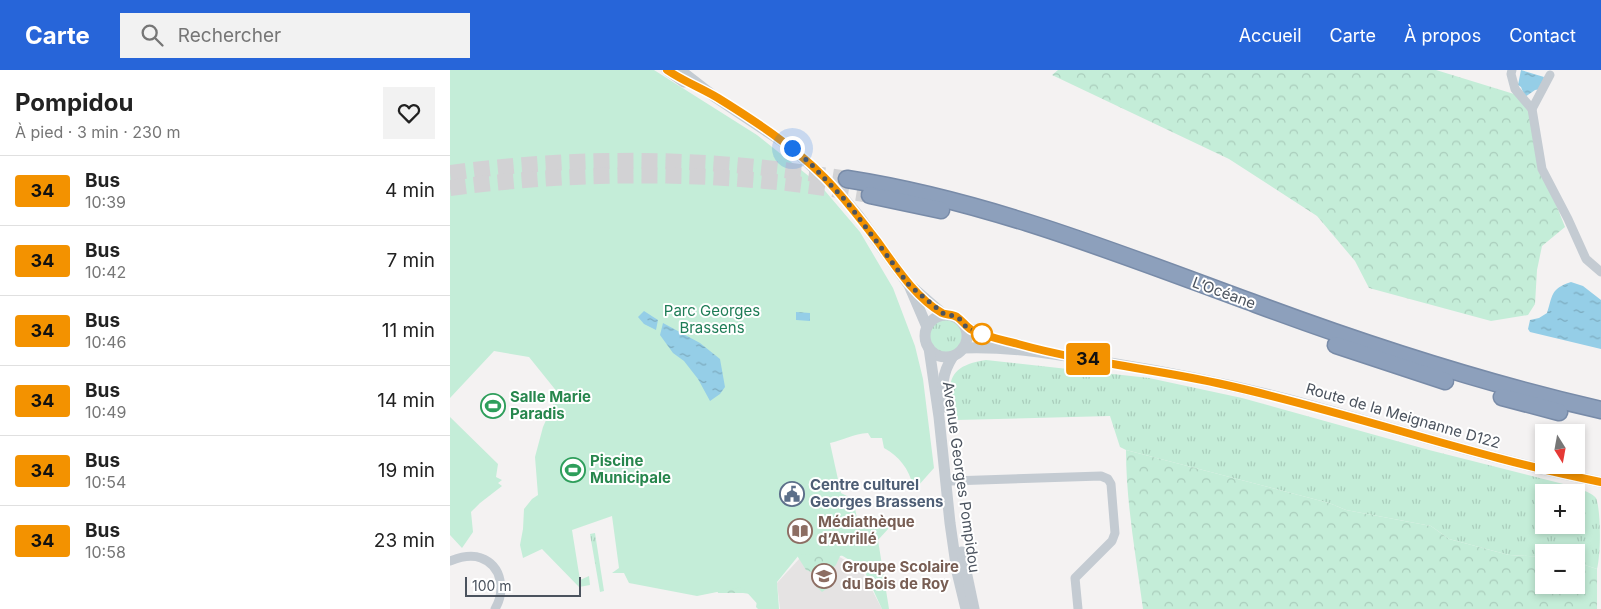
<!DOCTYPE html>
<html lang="fr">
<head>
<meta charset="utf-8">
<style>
  :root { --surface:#fff; --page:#f2f2f2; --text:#222; --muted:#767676; --line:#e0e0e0; --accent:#2765d9 }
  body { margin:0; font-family:Inter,sans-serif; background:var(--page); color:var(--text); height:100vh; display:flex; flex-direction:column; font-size:19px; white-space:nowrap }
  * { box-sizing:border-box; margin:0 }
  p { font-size:16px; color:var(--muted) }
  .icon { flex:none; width:28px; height:28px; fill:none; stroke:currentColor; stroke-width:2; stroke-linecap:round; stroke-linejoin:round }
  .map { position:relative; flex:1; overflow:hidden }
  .details { display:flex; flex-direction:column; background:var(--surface); width:450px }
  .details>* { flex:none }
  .badge { padding:0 10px; border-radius:4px; font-size:18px; line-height:32px }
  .needle { width:32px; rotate:169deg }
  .tools { position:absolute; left:1085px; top:354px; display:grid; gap:10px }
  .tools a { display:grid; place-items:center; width:50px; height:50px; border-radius:0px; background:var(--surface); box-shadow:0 2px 8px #0003; font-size:25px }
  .scale { position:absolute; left:15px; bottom:12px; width:116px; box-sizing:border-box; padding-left:5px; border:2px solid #4b535e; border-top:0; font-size:14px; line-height:18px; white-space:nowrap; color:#4b535e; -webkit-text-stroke:4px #fff; paint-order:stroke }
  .you { position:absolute; width:25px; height:25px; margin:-12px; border:4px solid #fff; border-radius:50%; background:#1a73e8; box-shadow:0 0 0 8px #1a73e833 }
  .map>.badge { position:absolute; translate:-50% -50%; box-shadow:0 0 0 2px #fff }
  .round { display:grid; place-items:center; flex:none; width:52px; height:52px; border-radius:0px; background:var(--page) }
  .overview { display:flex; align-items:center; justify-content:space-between; height:85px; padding:0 15px }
  h1 { font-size:24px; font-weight:700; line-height:38px }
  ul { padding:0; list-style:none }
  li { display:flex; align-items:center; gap:15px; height:70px; padding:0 15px; border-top:1px solid var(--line) }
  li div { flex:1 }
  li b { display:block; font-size:19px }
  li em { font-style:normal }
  li .badge { min-width:55px; font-weight:700; text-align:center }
  header { display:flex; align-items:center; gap:30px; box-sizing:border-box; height:70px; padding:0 25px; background:var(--accent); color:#fff }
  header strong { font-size:24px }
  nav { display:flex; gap:28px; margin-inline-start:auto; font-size:18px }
  .search { width:350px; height:45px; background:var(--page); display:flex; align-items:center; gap:12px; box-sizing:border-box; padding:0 18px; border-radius:0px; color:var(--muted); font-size:19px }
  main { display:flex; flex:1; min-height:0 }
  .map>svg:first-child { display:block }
</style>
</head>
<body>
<header>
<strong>Carte</strong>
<div class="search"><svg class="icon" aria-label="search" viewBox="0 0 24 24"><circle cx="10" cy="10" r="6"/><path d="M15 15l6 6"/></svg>Rechercher</div>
<nav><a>Accueil</a><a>Carte</a><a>À propos</a><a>Contact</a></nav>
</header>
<main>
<section class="details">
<div class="overview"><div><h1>Pompidou</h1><p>À pied · 3 min · 230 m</p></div><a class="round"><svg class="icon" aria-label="heart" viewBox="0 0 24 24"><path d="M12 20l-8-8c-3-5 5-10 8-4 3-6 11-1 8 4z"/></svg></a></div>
<ul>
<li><span class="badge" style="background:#f39200;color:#111">34</span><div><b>Bus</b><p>10:39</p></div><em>4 min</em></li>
<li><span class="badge" style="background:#f39200;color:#111">34</span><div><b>Bus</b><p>10:42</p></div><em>7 min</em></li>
<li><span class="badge" style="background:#f39200;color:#111">34</span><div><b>Bus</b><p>10:46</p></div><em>11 min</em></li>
<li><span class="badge" style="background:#f39200;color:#111">34</span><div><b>Bus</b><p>10:49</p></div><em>14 min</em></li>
<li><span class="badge" style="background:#f39200;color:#111">34</span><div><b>Bus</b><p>10:54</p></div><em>19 min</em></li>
<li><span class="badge" style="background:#f39200;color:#111">34</span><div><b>Bus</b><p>10:58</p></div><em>23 min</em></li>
</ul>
</section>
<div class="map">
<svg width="1151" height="539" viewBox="0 0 1151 539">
  <defs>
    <pattern id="grass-tufts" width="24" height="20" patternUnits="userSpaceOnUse" patternTransform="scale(1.25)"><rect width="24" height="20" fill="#c4edd8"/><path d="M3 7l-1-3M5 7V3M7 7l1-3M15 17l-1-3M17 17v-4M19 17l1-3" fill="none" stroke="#aacdbc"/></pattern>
    <pattern id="forest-crowns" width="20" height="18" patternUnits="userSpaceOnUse" patternTransform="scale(1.25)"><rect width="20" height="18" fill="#c4edd8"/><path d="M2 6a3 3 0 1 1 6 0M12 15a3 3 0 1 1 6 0" fill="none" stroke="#aacdbc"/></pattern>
    <pattern id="water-ripples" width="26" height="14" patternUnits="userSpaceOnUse" patternTransform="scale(1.25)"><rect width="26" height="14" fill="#95cee7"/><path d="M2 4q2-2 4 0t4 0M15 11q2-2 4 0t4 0" fill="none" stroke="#7caabe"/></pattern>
  </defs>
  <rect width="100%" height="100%" fill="#f4f2f2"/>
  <path fill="#e5e3e3" d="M386,485L411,499L432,539H330L327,513L350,488Z"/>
  <g fill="url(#grass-tufts)" fill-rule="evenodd">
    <circle cx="495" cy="266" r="17"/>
    <path d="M536,290L699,308L792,328L979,380L1129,418C1134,421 1142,423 1146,428C1151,440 1151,484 1147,499L1126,492V482H1094V487L1059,485L999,469L981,456L896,440L879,433L676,380L670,377L660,346L506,350C496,315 495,296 536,290ZM1094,422H1126V455H1094Z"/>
    <path d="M145,463L154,521L150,522L140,464Z"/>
  </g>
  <g fill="url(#forest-crowns)">
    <path d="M608,0H986L1064,24L1082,39L1092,99L1115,157L1092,176L1087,200L1085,234L1078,245L1041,251L919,218L905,191L867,146L779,89L602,5Z"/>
    <path d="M676,380L879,433L896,440L981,456L999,469L1059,485L1094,487V515H1126V492L1147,499V539H693C686,486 676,433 676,380Z"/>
    <path d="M389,435L392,444L399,446L401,459L418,466L410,481L390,486L386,495L375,505L379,517L372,522L365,515L364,503L356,500L346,484L318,517L319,536L315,539H308L306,537L308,525L293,523H268L266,515L304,510L311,515L330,499L333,480L342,475L352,473L368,462L363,452L355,450L357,441L361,436Z"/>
  </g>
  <g fill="#c4edd8">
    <path d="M0,0H204L307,65L370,115L410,162L443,218L465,276L473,309L484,398L468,416H463C459,399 449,386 434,378L432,368H421L418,363C403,364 394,370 380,373L391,423L403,429L407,448L426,446L439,458L428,470L439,539H432L413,498L386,482L349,485L327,512L329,539H312L292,517L247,526L179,513L174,503H162L169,498L162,446L122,460L130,510L139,506L140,515L129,517L92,479L73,488L70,475L73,459L74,439L82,429L88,425L85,387L93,357L108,323L79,287L44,281L0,328Z"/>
    <path d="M0,347L48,394L46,407L52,410L48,413L52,416L30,433L21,442L23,462L12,478L0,465Z"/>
  </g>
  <g fill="url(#water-ripples)">
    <path d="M1071,0L1094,7L1091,19L1085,20L1075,27L1071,17L1068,15Z"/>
    <path d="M1121,212L1133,216L1151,230V279L1080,262L1078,259L1080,250L1089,248L1097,243C1103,225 1100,219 1121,212Z"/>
    <path d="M194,241L208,250L206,260L194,254L188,247Z"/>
    <path d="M346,242L360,243V251L346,250Z"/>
    <path d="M213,253L250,273L270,289L275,317L270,324L260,331L248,309L234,291L223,283L210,265Z"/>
  </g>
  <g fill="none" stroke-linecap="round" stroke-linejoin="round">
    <g stroke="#d2d2d4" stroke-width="16" stroke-dasharray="16 8" stroke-linecap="butt">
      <path d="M0,103C132,85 266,87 397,109"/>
      <path d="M0,118C114,103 231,101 345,114C370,117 395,121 420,125"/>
    </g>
    <defs>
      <g id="motorway">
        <path d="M397,109C539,131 672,185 806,234C919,276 1033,313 1151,340"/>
        <path d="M420,125L491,140"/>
        <path d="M886,275L995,311"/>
        <path d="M1052,327L1109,342"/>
      </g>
    </defs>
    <use href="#motorway" stroke="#788ba8" stroke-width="19"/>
    <g stroke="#c4cbd2" stroke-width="9">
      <path d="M1062,0L1061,4L1065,19L1082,39L1092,99L1118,149L1136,189L1151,202"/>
      <path d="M1082,39L1100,5"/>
      <path d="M501,411L651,406L658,409L661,414L665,463L662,471L625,508L628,539"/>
      <path d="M0,491C10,487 21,484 31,488C53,496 55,522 45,539"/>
    </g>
    <g stroke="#c4cbd2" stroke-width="11">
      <path d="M217,0L234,12"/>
      <path d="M230,0L265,27L342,78L385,118L408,145L459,215L477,257"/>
      <path d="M463,218L494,245"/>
      <circle cx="496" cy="266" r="21"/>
      <path d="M516,257L539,267L571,275"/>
      <path d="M479,278L489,347L500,453L507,502L516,539"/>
      <path d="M513,278C562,276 612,285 660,293C729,304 798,318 866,337C961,363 1054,393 1151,412"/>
      <path d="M495,337C492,316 491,305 503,286"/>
      <path d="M512,482L524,539"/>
    </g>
    <use href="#motorway" stroke="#8da0bc" stroke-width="16"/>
  </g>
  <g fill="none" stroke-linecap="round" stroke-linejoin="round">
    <defs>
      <path id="line" d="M217,0C233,11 251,18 268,28C305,51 343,76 374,107C394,127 411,150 428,172C446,197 465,227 492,243C496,245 502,244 507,247C513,251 516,257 522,260C537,267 553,270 568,274C636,293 707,299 776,315C902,343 1024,387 1151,412"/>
    </defs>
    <use href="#line" stroke="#fff" stroke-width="11"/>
    <use href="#line" stroke="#f39200" stroke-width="8"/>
    <path stroke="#4b535e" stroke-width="5" stroke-dasharray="0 9" d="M342,78L359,92L397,132L459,215L494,244L505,246L511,250L516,257L533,265L532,264"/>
  </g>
  <defs>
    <symbol id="stadium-ring" viewBox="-11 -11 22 22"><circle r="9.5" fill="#fff" stroke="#2e9e5b" stroke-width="1.5"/><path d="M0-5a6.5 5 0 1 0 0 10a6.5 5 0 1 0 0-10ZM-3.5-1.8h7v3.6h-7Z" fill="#2e9e5b"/></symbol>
    <symbol id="civic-ring" viewBox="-11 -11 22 22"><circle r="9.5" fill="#fff" stroke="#5c6f8a" stroke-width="1.5"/><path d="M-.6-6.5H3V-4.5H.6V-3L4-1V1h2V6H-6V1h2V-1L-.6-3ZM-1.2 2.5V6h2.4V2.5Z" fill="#5c6f8a"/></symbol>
    <symbol id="library-ring" viewBox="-11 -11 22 22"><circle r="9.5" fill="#fff" stroke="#8d6e63" stroke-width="1.5"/><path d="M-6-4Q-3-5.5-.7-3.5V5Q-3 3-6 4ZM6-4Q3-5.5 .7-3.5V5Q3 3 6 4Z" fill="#8d6e63"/></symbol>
    <symbol id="school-ring" viewBox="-11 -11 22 22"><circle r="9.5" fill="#fff" stroke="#8d6e63" stroke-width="1.5"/><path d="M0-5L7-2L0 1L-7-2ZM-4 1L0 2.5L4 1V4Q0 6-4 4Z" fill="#8d6e63"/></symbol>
  </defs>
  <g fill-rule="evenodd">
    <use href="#stadium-ring" x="29" y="322" width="28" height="28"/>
    <use href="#stadium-ring" x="109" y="386" width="28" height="28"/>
    <use href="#civic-ring" x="328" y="410" width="28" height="28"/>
    <use href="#library-ring" x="336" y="447" width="28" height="28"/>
    <use href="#school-ring" x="360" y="492" width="28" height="28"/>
  </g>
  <circle fill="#fff" stroke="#f39200" stroke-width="2.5" cx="532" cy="264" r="10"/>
  <g text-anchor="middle" stroke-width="4" stroke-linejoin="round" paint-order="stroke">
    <g font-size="15" fill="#4b535e" stroke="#fff">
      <text transform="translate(774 223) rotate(20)" y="5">L’Océane</text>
      <text transform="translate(953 346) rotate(16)" y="5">Route de la Meignanne D122</text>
      <text transform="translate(511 407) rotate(82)" y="5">Avenue Georges Pompidou</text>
    </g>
    <g font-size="15" fill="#1e7c56" stroke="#fff">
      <text x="262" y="246">Parc Georges<tspan x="262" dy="17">Brassens</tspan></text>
    </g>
    <g font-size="15" font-weight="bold" fill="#27864d" stroke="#fff" text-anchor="start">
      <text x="60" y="332">Salle Marie<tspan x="60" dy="17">Paradis</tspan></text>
      <text x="140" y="396">Piscine<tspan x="140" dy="17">Municipale</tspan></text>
    </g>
    <g font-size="15" font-weight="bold" fill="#4e5e75" stroke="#fff" text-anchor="start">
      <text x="360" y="420">Centre culturel<tspan x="360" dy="17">Georges Brassens</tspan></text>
    </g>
    <g font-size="15" font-weight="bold" fill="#785e54" stroke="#fff" text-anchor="start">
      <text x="368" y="457">Médiathèque<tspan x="368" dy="17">d’Avrillé</tspan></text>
      <text x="392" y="502">Groupe Scolaire<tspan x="392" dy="17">du Bois de Roy</tspan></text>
    </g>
  </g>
</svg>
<div class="tools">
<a><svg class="needle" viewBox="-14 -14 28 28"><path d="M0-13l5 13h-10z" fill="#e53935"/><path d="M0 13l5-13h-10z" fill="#767676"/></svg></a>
<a>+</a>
<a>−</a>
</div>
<div class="scale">100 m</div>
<div class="you" style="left:342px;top:78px"></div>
<b class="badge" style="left:638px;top:289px;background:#f39200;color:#111">34</b>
</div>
</main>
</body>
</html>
